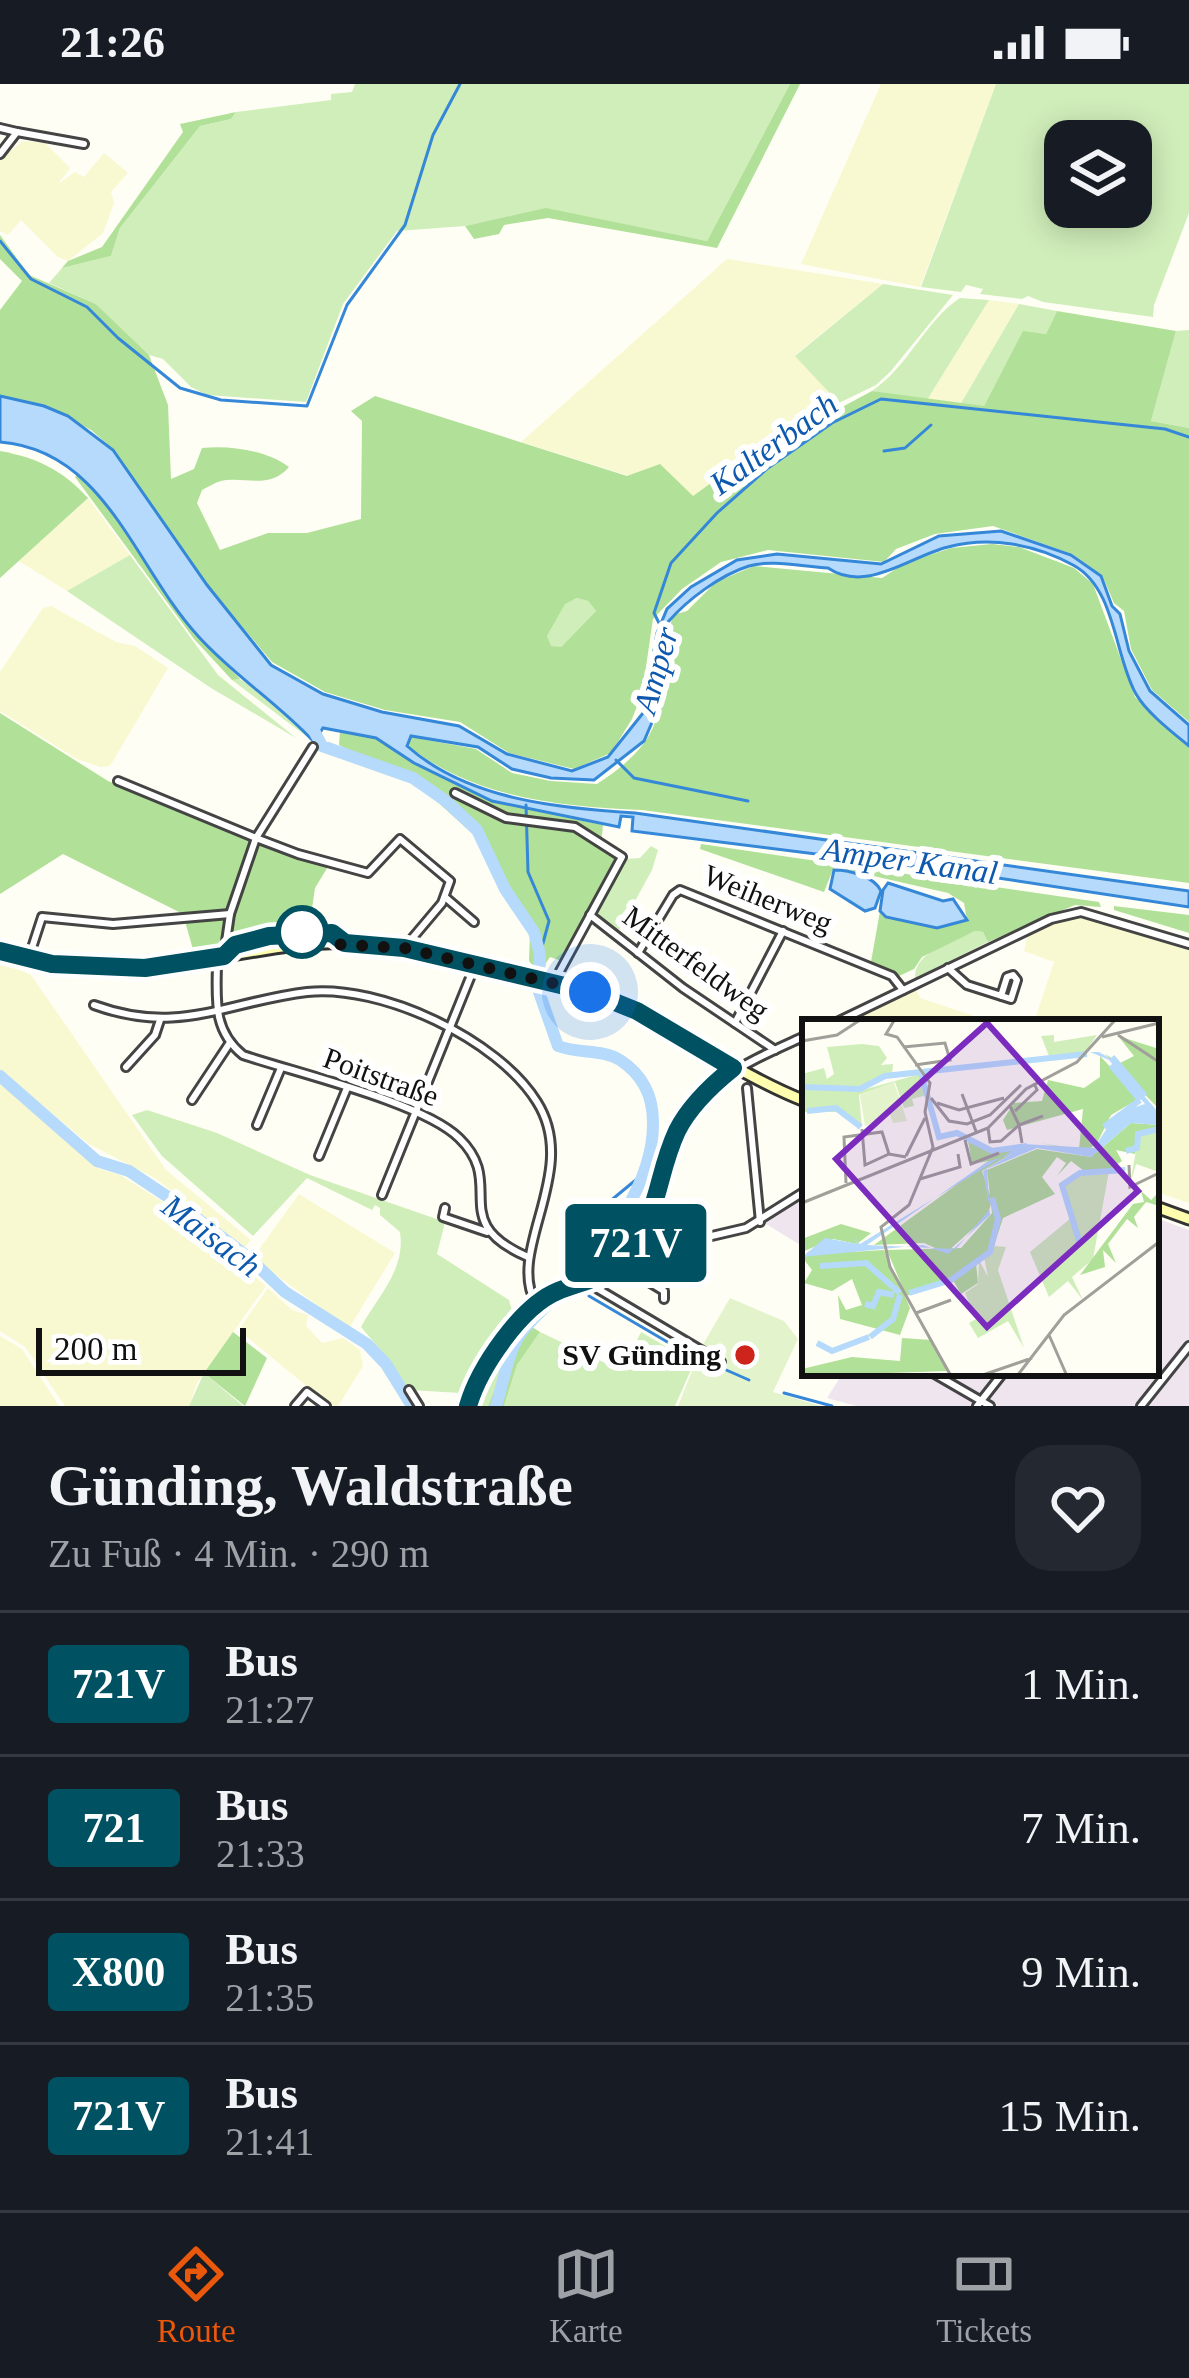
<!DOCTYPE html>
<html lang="de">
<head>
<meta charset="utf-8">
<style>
  :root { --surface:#171b24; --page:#242831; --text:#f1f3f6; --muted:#9ea1a6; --line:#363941; --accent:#ea580c }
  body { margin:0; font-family:Georgia,serif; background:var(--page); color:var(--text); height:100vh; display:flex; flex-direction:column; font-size:45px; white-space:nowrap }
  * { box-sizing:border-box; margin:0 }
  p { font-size:39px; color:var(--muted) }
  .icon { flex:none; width:66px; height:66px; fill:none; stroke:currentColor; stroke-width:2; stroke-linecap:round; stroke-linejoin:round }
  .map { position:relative; height:1322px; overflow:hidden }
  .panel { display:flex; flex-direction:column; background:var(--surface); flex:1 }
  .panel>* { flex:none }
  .badge { padding:0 24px; border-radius:9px; font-size:42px; line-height:78px }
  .buttons { position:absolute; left:1044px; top:36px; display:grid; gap:24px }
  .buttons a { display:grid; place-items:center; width:108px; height:108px; border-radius:24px; background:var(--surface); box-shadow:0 6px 30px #0003; font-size:60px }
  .scale { position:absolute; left:36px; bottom:30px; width:210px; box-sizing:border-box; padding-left:12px; border:6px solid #111; border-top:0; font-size:33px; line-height:42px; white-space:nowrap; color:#111; -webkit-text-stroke:9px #fff; paint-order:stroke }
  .you { position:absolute; width:60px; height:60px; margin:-30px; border:9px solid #fff; border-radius:50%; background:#1a73e8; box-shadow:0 0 0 18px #1a73e833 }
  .map>.badge { position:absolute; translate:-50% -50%; box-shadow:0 0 0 6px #fff }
  .round { display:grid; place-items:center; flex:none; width:126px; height:126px; border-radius:36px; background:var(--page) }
  .headline { display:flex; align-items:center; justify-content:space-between; height:204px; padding:0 48px }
  h1 { font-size:57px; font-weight:800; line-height:90px }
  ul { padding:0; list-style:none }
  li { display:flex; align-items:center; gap:36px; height:144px; padding:0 48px; border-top:3px solid var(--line) }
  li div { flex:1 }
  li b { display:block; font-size:45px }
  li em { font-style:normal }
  li .badge { min-width:132px; font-weight:700; text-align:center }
  .status { display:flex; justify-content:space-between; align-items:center; height:84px; padding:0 60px; background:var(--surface); direction:ltr }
  .status svg { height:33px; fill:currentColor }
  .dock { display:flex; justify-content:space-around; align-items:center; height:168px; border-top:3px solid var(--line); background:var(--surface); font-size:33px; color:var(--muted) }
  .dock a { display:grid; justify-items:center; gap:6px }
  .dock .active { color:var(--accent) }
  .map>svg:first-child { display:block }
</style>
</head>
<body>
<div class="status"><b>21:26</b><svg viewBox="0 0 49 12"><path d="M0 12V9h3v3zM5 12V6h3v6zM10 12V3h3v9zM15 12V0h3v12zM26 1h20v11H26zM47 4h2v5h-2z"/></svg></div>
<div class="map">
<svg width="1189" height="1322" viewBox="0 0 1189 1322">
  <rect width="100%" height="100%" fill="#fffef4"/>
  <g fill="#efe5ef">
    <path d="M805,1109V1164L761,1137Z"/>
    <path d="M1156,1134L1189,1146V1322H856L827,1314L843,1289H1156Z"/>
  </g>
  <g fill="#f8f8d1">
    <path d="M881,0H996L920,203L801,180Z"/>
    <path d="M23,57L45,59L70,84L58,100L75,88L84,93L104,69L128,89L111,108L114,119L103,149L68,177L58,173L21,136L8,151L0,147V75Z"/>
    <path d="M727,175L883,200L795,271L839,319L747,373L693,412L521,358Z"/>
    <path d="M989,216L1019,220L960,321L927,316Z"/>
    <path d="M88,414L130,471L67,507L19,477Z"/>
    <path d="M51,522L116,558L135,562L168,584L110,682L100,683L77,675L0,627V588L43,524Z"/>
    <path d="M1081,832L1189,864V1119L1156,1108V938H1034L1054,878L1024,867L1028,850L1052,837Z"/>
    <path d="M0,877L31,891L166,1086L251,1156L244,1164L155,1094L89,1060L0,986Z"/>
    <path d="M916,905L920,914L992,938L850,937Z"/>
    <path d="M0,999L100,1085L120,1091L182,1130L266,1202L197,1299L189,1322H65L25,1263L0,1247Z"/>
    <path d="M299,1110L395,1169L349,1244L253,1174Z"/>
    <path d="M268,1204L292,1226L308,1231L306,1242L322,1259L343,1254L360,1266L363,1282L338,1322H331L241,1248L242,1241Z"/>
    <path d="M0,1252L22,1265L59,1322H0Z"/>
  </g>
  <g fill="#d0eeba" fill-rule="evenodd">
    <path d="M355,0H790L707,157L546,125L465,142L397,147L343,220L306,318L207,311L191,303L163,275L149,271L96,220L49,199L62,184L111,172L120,144L200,42L231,35L236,28L331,16V10L352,8Z"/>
    <path d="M996,0H1189V129L1154,221L1153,233L1043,218L1028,212L1022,215L980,210L983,205L966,201L961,208L921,203ZM1065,57H1131V123H1065Z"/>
    <path d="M883,200L953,211L890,288L876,301L839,319L795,272Z"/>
    <path d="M960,214L989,216L927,316L872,307C909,282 924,238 960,214Z"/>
    <path d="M1019,220L1057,227L1046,250L1023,248L984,322L960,321Z"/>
    <path d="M1189,246V344L1151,337L1176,247Z"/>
    <path d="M130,471L218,591L296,654L211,604L67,507Z"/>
    <path d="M578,514L588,517L596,527L560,564L550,562L547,552L565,519Z"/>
    <path d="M240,595L286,626L314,658L232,596Z"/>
    <path d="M651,762L658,766L652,786L617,850L593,830L625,775L640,774Z"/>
    <path d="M975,847L983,848L988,858L915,894C914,867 954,858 975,847Z"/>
    <path d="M147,1026L217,1049L310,1091L445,1138L437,1170L509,1216L515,1237L461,1309L409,1306L391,1278L361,1243C377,1213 406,1186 400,1148L380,1131V1124L375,1121L372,1126L307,1094L253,1152L162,1072L132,1031Z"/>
    <path d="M523,1239L527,1240L514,1256L488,1322H473L492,1281Z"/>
    <path d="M540,1248L622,1287L641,1248L694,1279L675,1322H504L517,1281Z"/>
    <path d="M204,1289L243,1322H189Z"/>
  </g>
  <g fill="#b1e098" fill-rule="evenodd">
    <path d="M790,0H800L717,164L548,134L504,141L499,150L474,155L465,142L546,124L707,157Z"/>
    <path d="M236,28L231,35L200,42L120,144L111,172L62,184L68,177L102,163L183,48L180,40Z"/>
    <path d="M0,151L29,191L96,220L149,271L168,321L171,395L194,385L202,364C229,361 267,366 289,383C269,406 245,392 221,397C214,399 208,403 202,406L197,419L220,466L268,449H307L361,435L362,337L351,327L375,312L627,392L660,380L693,412L747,373L757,382L831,329L872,307L984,322L1023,247L1046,250L1057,227L1176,247L1151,337L1189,344V638L1152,606L1131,565L1124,527L1114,519L1102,491L1072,470L993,442L935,450L896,465L884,478L768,466L721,478L682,505L653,535L642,610L632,635L611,669L574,685L509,669L460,638L385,626L325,608L272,578L207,501L113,365L91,346L44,322L0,312V226L22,197L0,175ZM577,514L588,517L596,527L561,563L551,562L547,552L565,520Z"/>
    <path d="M0,367C38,374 62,386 88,414L0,494Z"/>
    <path d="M78,389L110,425L194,548L240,595L232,596L194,555L75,393Z"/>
    <path d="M992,460L1019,463L1074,484L1093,500L1135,613L1189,664V799L642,726C561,723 474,714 408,662L411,653L476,665L512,689L551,697L597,700C683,644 650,616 673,531L687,527L716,498L754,482L882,494L905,479L951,464Z"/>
    <path d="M0,629L108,697L329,781L315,804L310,838L283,840L194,869L183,830L63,770L0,810Z"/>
    <path d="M340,647L376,654L414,679L492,717L603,741L601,761L616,772L562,877L550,873L542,885L534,883L529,877L530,849L501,809L475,752L422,704L339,661Z"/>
    <path d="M701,760L1099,818L1101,823L1075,821L988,858L983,848L975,847L922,873L914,885L899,892L871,878L880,827L886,833L937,844L967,836L964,819L948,809L834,783L824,808L700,765Z"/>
    <path d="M1114,822L1189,831V849L1114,826Z"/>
    <path d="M527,1240L540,1248L517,1281L504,1322H488L514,1256Z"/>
    <path d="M233,1248L267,1274L245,1322L204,1289Z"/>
  </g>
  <path fill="#e3f4cc" d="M730,1214L784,1237L798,1255L773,1308L821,1322H678L702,1262Z"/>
  <g fill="#b5dafb" stroke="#3587d8" stroke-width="3">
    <path d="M0,312L44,322L68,332L113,366L207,501L271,581L323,610L382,628L459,642L507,670L572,687L608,673L643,629L657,549L667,525L691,503L737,476L777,470L881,480L939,452L1001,447L1071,471L1101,492L1112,522L1120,530L1129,567L1150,607L1189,641V662C1172,648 1147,629 1136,610C1114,571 1116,504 1073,481C1035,460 990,452 948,463C910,472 867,510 828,484C804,483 771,475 749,482C720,491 687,516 668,538L653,636L644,657L594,696L551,694L512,685L478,663L411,652L407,662C468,716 558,724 635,729L1189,807V823L952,787L632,747L633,733L621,732L619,743L492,717L414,679L376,654L323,644L314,658C278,619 234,592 198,552C135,484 106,366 0,358Z"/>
    <path d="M834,786C850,786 875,793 881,807L875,824L865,827L830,805Z"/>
    <path d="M888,799L943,817L953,815L967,836L937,844L886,833L880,827L883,806Z"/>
  </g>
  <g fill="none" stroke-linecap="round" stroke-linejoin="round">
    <g stroke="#3587d8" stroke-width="3">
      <path d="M0,157L31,195L87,223L118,254L180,304L221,316L307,322L347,221L405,141L433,51L460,0"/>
      <path d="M884,367L905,364L931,341"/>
      <path d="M660,541L654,529L671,479L717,429L768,384L832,339L881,315L1165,345L1189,353"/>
      <path d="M616,676L634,694L748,717"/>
      <path d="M526,721L528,788L549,837L540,870"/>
      <path d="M601,1161L596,1153L609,1118L643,1090"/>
      <path d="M589,1212L693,1273"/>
      <path d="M708,1278L749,1296"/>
      <path d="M784,1309L832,1322"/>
    </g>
    <g stroke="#b5dafb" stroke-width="12">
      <path d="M311,641L322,662L413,694L446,717L477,746L505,805L534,848L540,870L539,908L558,962C579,970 602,965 620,976C643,991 653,1012 653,1038C654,1101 605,1161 564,1205C550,1220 530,1235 519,1252C507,1271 503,1301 496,1322"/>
      <path d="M0,992L97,1077L129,1087L177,1119L248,1173L285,1208L367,1260L386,1280L412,1322"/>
    </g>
    <defs>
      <g id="street">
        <path d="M0,44L17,48L0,70"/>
        <path d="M17,48L84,60"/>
        <path d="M118,697L256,754L313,663"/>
        <path d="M455,709L506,734L575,743L622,773L554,898"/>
        <path d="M445,813L474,838"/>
        <path d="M590,831L683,904L775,966"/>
        <path d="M638,869L673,811L680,806L892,892L903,906"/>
        <path d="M224,871L230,830L256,754L298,770L368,789L400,755L450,797L442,819L404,864"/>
        <path d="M217,874C217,913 211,945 243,971C296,989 422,1018 459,1054C508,1101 445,1137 528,1173"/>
        <path d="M28,876L42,833L113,840L230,830"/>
        <path d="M948,884L967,901L1011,915L1017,896L1013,891L1007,893L1001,912"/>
        <path d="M94,921C179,952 225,918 307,908C381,900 498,955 537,1018C581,1088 505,1166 536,1220"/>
        <path d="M837,938L1051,835L1081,828L1189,860"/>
        <path d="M735,939L783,847"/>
        <path d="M126,983L155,951L160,936"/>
        <path d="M747,1004L760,1138"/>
        <path d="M192,1016L229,960"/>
        <path d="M257,1041L281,984"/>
        <path d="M319,1072L347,1004"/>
        <path d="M382,1111L476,879"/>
        <path d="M445,1124L443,1133L487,1148"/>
        <path d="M639,1155L656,1165L746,1144L805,1107"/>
        <path d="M619,1180L664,1207V1215"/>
        <path d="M594,1196L598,1205L721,1278"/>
        <path d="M933,1289L990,1322"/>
        <path d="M409,1306L419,1322"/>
        <path d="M295,1322L307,1308L326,1322"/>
        <path d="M468,1322C478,1285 520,1223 556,1207C579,1197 604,1195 622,1176C654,1141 658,1102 673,1059C692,999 753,976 805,952"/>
        <path d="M977,1322L1003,1289"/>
        <path d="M1141,1322L1189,1262"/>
      </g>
      <g id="secondary">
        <path d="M0,867C52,883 108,888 163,882C229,874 294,855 362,859C435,863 571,895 636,927C694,956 744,993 805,1017"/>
        <path d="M1156,1123L1189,1135"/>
      </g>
    </defs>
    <use href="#street" stroke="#444" stroke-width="12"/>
    <use href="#secondary" stroke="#333" stroke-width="15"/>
    <use href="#street" stroke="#fff" stroke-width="6"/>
    <use href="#secondary" stroke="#fffeaf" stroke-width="9"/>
  </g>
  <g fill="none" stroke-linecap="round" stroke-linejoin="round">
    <defs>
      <path id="line" d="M0,867L52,880L145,884L224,872L235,861L269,852L332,849L345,859L404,864L590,908L637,927L733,984C713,1000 689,1023 677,1047C655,1094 662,1129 623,1174C606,1195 582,1197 558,1207C521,1222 479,1284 468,1322"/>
    </defs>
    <use href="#line" stroke="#fff" stroke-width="27"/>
    <use href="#line" stroke="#005262" stroke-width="18"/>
    <path stroke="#111" stroke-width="12" stroke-dasharray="0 21.6" d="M302,848L313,859L404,864L590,908"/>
  </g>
  <circle fill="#fff" stroke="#005262" stroke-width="6" cx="302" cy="848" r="24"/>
  <circle fill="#cd251c" stroke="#fff" stroke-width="4.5" cx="745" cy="1271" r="12"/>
  <g text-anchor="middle" stroke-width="12" stroke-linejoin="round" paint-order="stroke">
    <g font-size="30" fill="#111" stroke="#fff">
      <text transform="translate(768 815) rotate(22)" y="10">Weiherweg</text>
      <text transform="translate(696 879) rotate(36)" y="10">Mitterfeldweg</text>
      <text transform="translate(381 993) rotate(20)" y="10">Poitstraße</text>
    </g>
    <g font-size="30" font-weight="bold" fill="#111" stroke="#fff" text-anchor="end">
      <text x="721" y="1281">SV Günding</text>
    </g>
    <g font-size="33" font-style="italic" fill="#0e59ae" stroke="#fff">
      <text transform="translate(773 359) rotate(-36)" y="12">Kalterbach</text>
      <text transform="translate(655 586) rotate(-74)" y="12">Amper</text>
      <text transform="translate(910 776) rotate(8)" y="12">Amper Kanal</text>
      <text transform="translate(212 1151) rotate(37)" y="12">Maisach</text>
    </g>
  </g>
  <g transform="translate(802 935)">
    <rect width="357" height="357" fill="#fffef4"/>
    <path d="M252,16V23L295,16L283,34L249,42L239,17ZM60,25L77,27L85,39L79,46L91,45L90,56L60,68L0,67V55L22,49L25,60L32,55L25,28ZM118,55L125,76L110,80L112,87L102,89L93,63L57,76L60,108L42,93H0V70L57,72ZM338,108L357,113V153L334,145L328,166ZM307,152L291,240L270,258L281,281L266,262L247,278L228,233L269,199L261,167L274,156ZM193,227L204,228L196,251L222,329L206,302L176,319L167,304L174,300L163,274L176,265L177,241L186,258L182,238Z" fill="#d0eeba"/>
    <path d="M316,17L354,29L357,90L303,35L318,44L332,37ZM298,37L338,79L309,96L294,126L282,132L237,124L277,130L281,90L205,111L201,101L212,84L240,82L246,61L282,69L298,58ZM329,104L357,106V113L337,116L333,135L314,131L320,142L310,149L326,150L286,155L269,142L255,157L264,144L255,138L240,158L253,175L201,199L190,233L174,244L176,264L159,275L151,261L104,277L85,231L159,229L190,194L185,151L235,130L289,138ZM166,122L190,131L219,129L180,152L190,182L185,197L144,234L122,224L72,226L187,142L170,145ZM339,172L349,181L357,173V187L344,183L332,198L336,209L325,200L306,225L314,244L301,231L303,248L278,256L331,185L342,183ZM39,205L69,214L55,225L31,220L0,233V220ZM33,223L48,233L82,231L108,289L98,316L38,300L36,276L44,291L60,286L50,260L30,272L2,264L10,251L0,238ZM100,319L130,321L145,352L0,357V350L50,338L98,342Z" fill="#b1e098"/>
    <path d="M92,63L105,102L91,104L88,95L63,107L58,76Z" fill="#e3f4cc"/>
    <path d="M288,33H297L311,41L357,94V106L329,104L289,138L235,129L185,150L188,196L146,235L121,226L0,238L23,219L56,225L49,217L58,225L221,125L292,129L315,94L343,85L307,41ZM209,135L181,152L188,190L154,230L65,226L185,143Z" fill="#b5dafb" fill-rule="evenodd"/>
    <path fill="none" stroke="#b5dafb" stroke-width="6" d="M310,38L343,77M309,46L338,81M119,54L137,118L155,114L190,132L225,127M0,68L58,70L83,57L285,35M5,92L34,89L59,108M302,108L338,81M324,132L335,129L336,115L357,110M278,225L260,166L278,154L323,151M18,247L64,244L98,274M107,274L149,261L188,233L196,200L190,179M63,285L71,287L77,273L92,276M68,318L91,300L98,276M15,324L30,332L67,318"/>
    <path fill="none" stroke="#a09f99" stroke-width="3" d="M93,0L84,15L95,18L128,64L123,93L131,128L107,186L79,208L88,248L149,357M316,16L357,43M300,18L357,4M0,22L35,16L58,1M101,28L143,24L148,41L113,46M160,75L175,115M129,79L147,102L165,105L188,96L219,66M135,84L157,91L202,79M213,92L235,71L232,64M186,109L188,123L199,122L217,106L208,87M60,110L63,146L87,135L104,138M163,121L169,145L197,134M220,124L217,106L241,97M104,137L123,99M327,146L328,168L357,154M118,160L158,148L156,135M44,164L42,118L80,113L87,135M0,184L186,109L224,70L275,43L314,0M114,294L149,281M247,316L265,357M178,357L230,339M215,357L262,296L357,223"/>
    <path fill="#7b2cbf" fill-opacity="0.15" stroke="#7b2cbf" stroke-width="6" d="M185,4L336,172L185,308L34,140Z"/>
    <rect width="357" height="357" fill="none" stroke="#111" stroke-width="6"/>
  </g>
</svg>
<div class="buttons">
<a><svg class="icon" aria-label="layers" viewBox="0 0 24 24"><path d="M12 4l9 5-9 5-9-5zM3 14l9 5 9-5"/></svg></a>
</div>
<div class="scale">200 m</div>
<div class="you" style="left:590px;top:908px"></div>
<b class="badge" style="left:636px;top:1159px;background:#005262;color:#fff">721V</b>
</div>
<section class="panel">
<div class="headline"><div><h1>Günding, Waldstraße</h1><p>Zu Fuß · 4 Min. · 290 m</p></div><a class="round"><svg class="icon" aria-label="heart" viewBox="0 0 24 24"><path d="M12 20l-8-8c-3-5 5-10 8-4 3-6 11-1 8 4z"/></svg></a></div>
<ul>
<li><span class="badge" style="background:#005262;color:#fff">721V</span><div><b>Bus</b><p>21:27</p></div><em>1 Min.</em></li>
<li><span class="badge" style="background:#005262;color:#fff">721</span><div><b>Bus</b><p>21:33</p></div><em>7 Min.</em></li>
<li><span class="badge" style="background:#005262;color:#fff">X800</span><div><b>Bus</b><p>21:35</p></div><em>9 Min.</em></li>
<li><span class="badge" style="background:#005262;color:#fff">721V</span><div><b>Bus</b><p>21:41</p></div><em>15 Min.</em></li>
</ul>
</section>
<nav class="dock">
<a class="active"><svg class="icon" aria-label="directions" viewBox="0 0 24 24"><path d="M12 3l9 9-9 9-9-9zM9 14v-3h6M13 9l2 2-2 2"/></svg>Route</a>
<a><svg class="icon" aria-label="map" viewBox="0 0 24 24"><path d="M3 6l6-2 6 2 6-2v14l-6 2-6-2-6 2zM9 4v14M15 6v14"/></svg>Karte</a>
<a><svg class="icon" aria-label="tickets" viewBox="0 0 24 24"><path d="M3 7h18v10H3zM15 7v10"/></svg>Tickets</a>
</nav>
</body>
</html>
